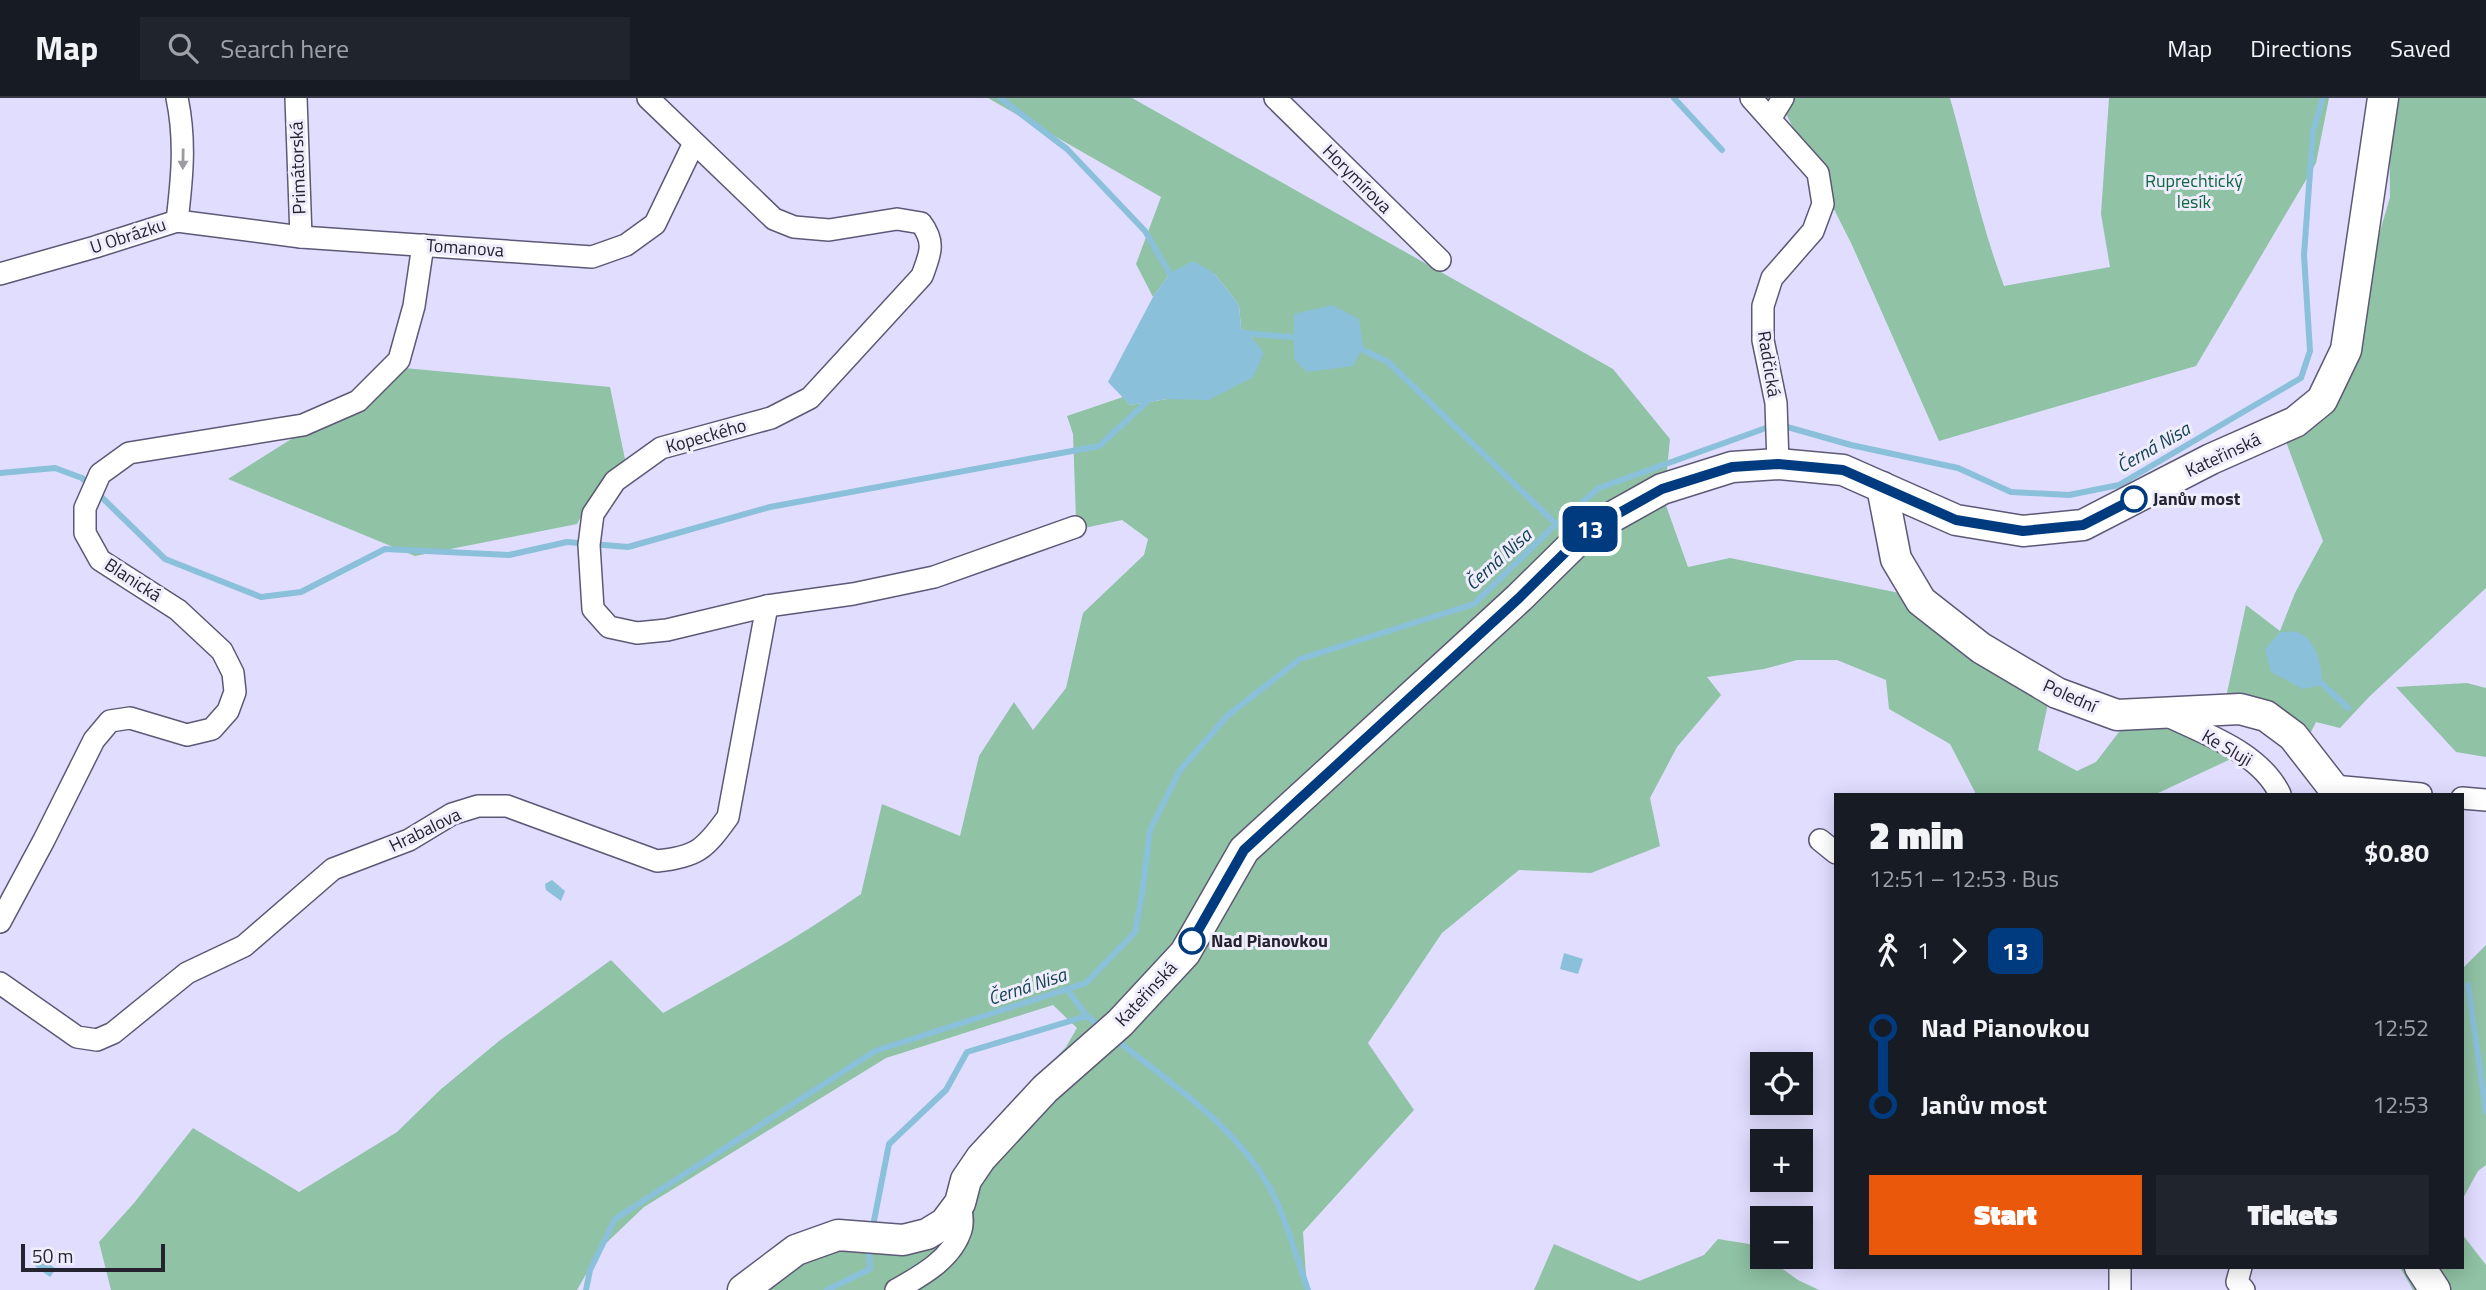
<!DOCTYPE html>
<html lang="en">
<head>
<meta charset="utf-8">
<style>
  :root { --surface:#171b24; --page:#20242c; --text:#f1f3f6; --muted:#9ea1a6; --line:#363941; --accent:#ea580c }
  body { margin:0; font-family:"Titillium Web",sans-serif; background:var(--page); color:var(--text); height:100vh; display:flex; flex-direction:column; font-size:26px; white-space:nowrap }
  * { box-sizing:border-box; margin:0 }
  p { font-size:23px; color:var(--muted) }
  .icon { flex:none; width:38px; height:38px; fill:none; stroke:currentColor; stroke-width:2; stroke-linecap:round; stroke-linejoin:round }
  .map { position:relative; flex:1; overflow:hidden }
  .side { position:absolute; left:1834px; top:695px; width:630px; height:476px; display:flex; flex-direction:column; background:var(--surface); border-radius:0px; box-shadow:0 4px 18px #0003 }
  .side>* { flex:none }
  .badge { padding:0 14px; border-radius:10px; font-size:24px; line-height:46px }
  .controls { position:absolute; left:1750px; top:954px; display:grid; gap:14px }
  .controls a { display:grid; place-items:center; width:63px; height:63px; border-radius:0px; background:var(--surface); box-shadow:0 4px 18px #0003; font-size:35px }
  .scale { position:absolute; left:21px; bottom:18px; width:144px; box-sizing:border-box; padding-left:7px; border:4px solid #252330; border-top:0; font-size:19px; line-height:24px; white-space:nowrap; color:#252330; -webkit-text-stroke:5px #efedfb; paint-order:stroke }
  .map>.badge { position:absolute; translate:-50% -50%; box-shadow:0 0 0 4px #fff }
  .legs { display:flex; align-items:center; gap:10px; height:77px; padding:0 35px; font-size:23px }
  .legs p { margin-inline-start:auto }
  .overview { display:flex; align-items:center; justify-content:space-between; height:119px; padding:0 35px }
  h1 { font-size:38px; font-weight:800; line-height:52px }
  .action { display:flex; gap:14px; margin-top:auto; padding:14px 35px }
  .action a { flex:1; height:80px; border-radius:0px; background:var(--accent); color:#fff; font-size:28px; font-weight:800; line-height:80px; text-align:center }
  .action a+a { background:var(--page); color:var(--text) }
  ul { padding:0 35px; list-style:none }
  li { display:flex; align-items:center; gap:24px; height:77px; font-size:26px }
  li i { display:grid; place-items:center; width:10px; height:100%; margin:0 9px; background:currentColor }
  li i::after { content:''; width:18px; height:18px; margin:-9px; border:5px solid; border-radius:50%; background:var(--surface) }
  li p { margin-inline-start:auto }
  li:first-child i { background:linear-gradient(#0000 50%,currentColor 0) }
  li:last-child i { background:linear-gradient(currentColor 50%,#0000 0) }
  header { display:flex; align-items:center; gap:42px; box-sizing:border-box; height:98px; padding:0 35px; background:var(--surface); border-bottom:2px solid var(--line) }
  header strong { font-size:33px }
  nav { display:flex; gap:38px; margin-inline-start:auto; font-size:24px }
  .search { width:490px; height:63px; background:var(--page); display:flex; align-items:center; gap:18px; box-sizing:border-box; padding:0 24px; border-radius:0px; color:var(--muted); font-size:26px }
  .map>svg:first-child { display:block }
</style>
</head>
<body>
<header>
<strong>Map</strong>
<div class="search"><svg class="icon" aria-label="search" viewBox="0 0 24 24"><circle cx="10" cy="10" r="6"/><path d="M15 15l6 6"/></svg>Search here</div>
<nav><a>Map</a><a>Directions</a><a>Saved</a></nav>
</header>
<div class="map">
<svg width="2486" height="1192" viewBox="0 0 2486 1192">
  <rect width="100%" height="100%" fill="#e1ddff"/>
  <g fill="#90c2a5">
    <path d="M988,0H1132L1613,271L1670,341L1664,402L1688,469L1730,460L1904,496L2049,601L2038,652L2077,673L2096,664L2122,630L2166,627L2233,660L2156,696H1976L1950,646L1889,611L1886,582L1837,562H1797L1764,571L1707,579L1721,597L1677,649L1650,700L1660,748L1591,775L1519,772L1442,835L1368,945L1414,1012L1303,1134L1307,1192H730L791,1144L889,1148L928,1127L1034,983L1066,949L1077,930L1053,907L886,960L644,1109L601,1150L577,1192H111L99,1144L134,1105L193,1030L299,1094L397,1034L440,992L499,943L611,862L663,915C730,878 798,840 861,796L882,706L960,738L979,658L1014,604L1033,632L1066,590L1083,515L1144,457L1148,441L1122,422L1070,433L1076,420L1073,336L1067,318L1123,299L1130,307L1167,301H1209L1253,241L1241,230L1239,207L1214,175H1170L1153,199L1136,166L1161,99Z"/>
    <path d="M1788,0H1950C1968,63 1981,127 2004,188L2110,169L2101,116L2109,0H2329L2316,65L2196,268L1939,343L1852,147L1783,10Z"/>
    <path d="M2392,0H2486V490L2370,598L2340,630L2316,624L2309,638L2225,604L2246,507L2280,533L2295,495L2323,443L2285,341L2305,334L2372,161L2390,99L2389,9Z"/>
    <path d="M404,270L610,289L626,366L597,390L577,426L415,458L228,381Z"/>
    <path d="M2467,585L2486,590V659L2456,654L2396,589Z"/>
    <path d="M2486,847V1067L2478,1073L2462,1102V871Z"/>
    <path d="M2462,1136L2486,1167V1192H2413L2400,1169H2462Z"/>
    <path d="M1718,1141L1749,1146L1762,1156V1158L1766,1159L1798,1182L1819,1192H1534L1554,1146L1639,1183L1704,1157Z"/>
  </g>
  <g fill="#8bc0db">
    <path d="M1193,163L1214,175L1239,207L1241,230L1253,241L1264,255L1253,279L1209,302L1167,301L1130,307L1108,284L1153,199L1170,175Z"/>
    <path d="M1332,207L1359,221L1363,249L1353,268L1307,274L1294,261V216Z"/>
    <path d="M2280,534C2285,534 2293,533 2297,534C2316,540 2324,571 2321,587L2303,591L2271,574L2265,551Z"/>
    <path d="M552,782L565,793L561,803L546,792L545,786Z"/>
    <path d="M1564,855L1583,861L1578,876L1560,871Z"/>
    <path d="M41,1160L56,1171L50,1179L35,1168Z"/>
  </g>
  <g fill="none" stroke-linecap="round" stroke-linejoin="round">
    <g stroke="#8bc0db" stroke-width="6">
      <path d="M1000,0L1067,51L1145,133L1173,181"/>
      <path d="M1674,0L1722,52"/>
      <path d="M1240,237L1244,235L1302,240"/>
      <path d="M1357,249L1388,264L1556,426"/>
      <path d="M0,375L55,370L82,380L165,461L261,499L301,494L385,451L509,457L567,444L628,449L770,409L1099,348L1152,299"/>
      <path d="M2316,580L2348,610"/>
      <path d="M2468,887L2486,1014"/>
      <path d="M1068,893L1087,918L1103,931"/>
      <path d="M1114,940C1171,986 1239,1029 1273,1096C1288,1126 1297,1161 1308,1192"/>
      <path d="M872,1133L889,1046L946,992L967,954L1087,918"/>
      <path d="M586,1192L590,1172L615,1121L875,953L1086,885L1135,834L1142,796L1150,732L1180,672L1227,618L1300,561L1474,506L1556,426L1599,390L1777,326L1851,347L1958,370L2011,394L2069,397L2119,387L2301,280L2310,253L2304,157L2313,33L2323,0"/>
      <path d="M827,1192L870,1171L869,1147"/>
    </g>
    <defs>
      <g id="street">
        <path d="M177,0C186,42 182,81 177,123"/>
        <path d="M296,0L301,139"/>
        <path d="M648,0L774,121L794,129L829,132L897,121L921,125C936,145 930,156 922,178L810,300L771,320L661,350L615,383L593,416L589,447L593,511L609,529L637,535L667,532L767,508L853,496L934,479L1075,429"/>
        <path d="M1275,0L1440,162"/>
        <path d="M1751,0L1818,75L1823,106L1813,133L1772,180L1763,208V242L1776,305L1778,366"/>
        <path d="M1770,21L1783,0"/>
        <path d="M0,176L95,149L177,123L301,139L592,159L626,147L655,126L694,45"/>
        <path d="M2164,616C2204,636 2259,653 2280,696"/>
        <path d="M2333,688L2421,696"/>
        <path d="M2462,700L2486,702"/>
        <path d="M1820,742L1836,755"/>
        <path d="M0,824L44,742L94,642L110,623L130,620L187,637L212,631L228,613L235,594L233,575L222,553L178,512L100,462L85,435V410L100,376L129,355L303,327L358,303L399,262L414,208L423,147"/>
        <path d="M0,885L77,939L97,942L113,935L187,875L244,848L333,771L409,742L452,716L478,708H507L657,763C697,759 705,751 728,719L767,508"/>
        <path d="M2120,1169V1192"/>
        <path d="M2241,1169L2237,1184L2244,1192"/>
        <path d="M896,1192C921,1178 952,1161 961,1132C964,1124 961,1113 960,1105"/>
      </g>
      <g id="secondary">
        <path d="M1882,389L1896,461L1921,503L1981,550L2057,595L2117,617L2240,611L2266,618L2293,638L2338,696"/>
        <path d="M2420,1169L2435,1192"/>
        <path d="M743,1192L796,1152L838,1137L903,1142L927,1136L945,1125L960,1105L966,1082L981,1060L1045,991L1120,925L1185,855L1244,752L1519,500L1587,433L1662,391L1732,369L1778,366L1843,372L1956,422L2023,433L2083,427L2211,361L2295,324L2322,302L2346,252L2383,0"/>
      </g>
    </defs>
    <use href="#street" stroke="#5d5875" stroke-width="24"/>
    <use href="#secondary" stroke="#5d5875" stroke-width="33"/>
    <use href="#street" stroke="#fff" stroke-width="21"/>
    <use href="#secondary" stroke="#fff" stroke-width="30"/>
  </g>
  <defs><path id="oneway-solid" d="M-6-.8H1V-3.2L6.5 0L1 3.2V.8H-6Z" transform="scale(1.75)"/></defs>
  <use fill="#9d9ca2" href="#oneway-solid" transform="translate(183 61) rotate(91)"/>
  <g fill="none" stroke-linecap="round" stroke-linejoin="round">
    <defs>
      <path id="line-1" d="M1192,843L1244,752L1519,500L1587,433L1662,391L1732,369L1778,366L1843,372L1956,422L2023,433L2083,427L2134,401"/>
    </defs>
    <use href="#line-1" stroke="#fff" stroke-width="16"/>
    <use href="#line-1" stroke="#003b80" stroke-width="10"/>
  </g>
  <g fill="#fff" stroke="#003b80" stroke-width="3.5">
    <circle cx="2134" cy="401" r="12"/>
    <circle cx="1192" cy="843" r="12"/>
  </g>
  <g text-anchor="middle" stroke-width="6" stroke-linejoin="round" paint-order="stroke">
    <g font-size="18" fill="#252330" stroke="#efedfb">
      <text transform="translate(298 70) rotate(-92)" y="6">Primátorská</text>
      <text transform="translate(1357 81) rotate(45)" y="6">Horymírova</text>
      <text transform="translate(128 138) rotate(-18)" y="6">U Obrázku</text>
      <text transform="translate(465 150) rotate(4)" y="6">Tomanova</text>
      <text transform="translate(1769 266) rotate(81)" y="6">Radčická</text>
      <text transform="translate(706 338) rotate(-16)" y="6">Kopeckého</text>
      <text transform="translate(2223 357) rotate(-25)" y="6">Kateřinská</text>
      <text transform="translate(133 482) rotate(33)" y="6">Blanická</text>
      <text transform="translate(2070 598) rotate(24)" y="6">Polední</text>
      <text transform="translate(2227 650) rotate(30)" y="6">Ke Sluji</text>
      <text transform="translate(425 732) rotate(-26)" y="6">Hrabalova</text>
      <text transform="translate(1146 896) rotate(-47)" y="6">Kateřinská</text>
    </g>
    <g font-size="18" fill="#116643" stroke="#efedfb">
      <text x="2194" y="89">Ruprechtický<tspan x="2194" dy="21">lesík</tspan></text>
    </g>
    <g font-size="18" font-weight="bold" fill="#252330" stroke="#efedfb" text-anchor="start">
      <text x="2153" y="407">Janův most</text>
      <text x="1211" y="849">Nad Pianovkou</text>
    </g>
    <g font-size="19" font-style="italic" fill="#123f52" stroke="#efedfb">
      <text transform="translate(2153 349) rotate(-30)" y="7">Černá Nisa</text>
      <text transform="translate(1498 461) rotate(-42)" y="7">Černá Nisa</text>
      <text transform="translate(1027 888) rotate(-18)" y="7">Černá Nisa</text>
    </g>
  </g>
</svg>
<div class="controls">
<a><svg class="icon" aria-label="locate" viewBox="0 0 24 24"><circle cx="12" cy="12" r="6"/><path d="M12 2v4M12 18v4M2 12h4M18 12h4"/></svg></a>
<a>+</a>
<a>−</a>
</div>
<div class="scale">50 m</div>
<b class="badge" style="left:1590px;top:431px;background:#003b80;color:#fff">13</b>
<section class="side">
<div class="overview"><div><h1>2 min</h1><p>12:51 – 12:53 · Bus</p></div><b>$0.80</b></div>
<div class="legs"><svg class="icon" aria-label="walk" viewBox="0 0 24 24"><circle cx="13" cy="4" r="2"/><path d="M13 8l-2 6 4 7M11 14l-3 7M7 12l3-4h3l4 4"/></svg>1<svg class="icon" aria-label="forward" viewBox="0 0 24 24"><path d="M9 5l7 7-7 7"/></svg><b class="badge" style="background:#003b80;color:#fff">13</b></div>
<ul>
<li><i style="color:#003b80"></i><b>Nad Pianovkou</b><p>12:52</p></li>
<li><i style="color:#003b80"></i><b>Janův most</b><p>12:53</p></li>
</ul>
<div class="action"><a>Start</a><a>Tickets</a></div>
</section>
</div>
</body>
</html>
